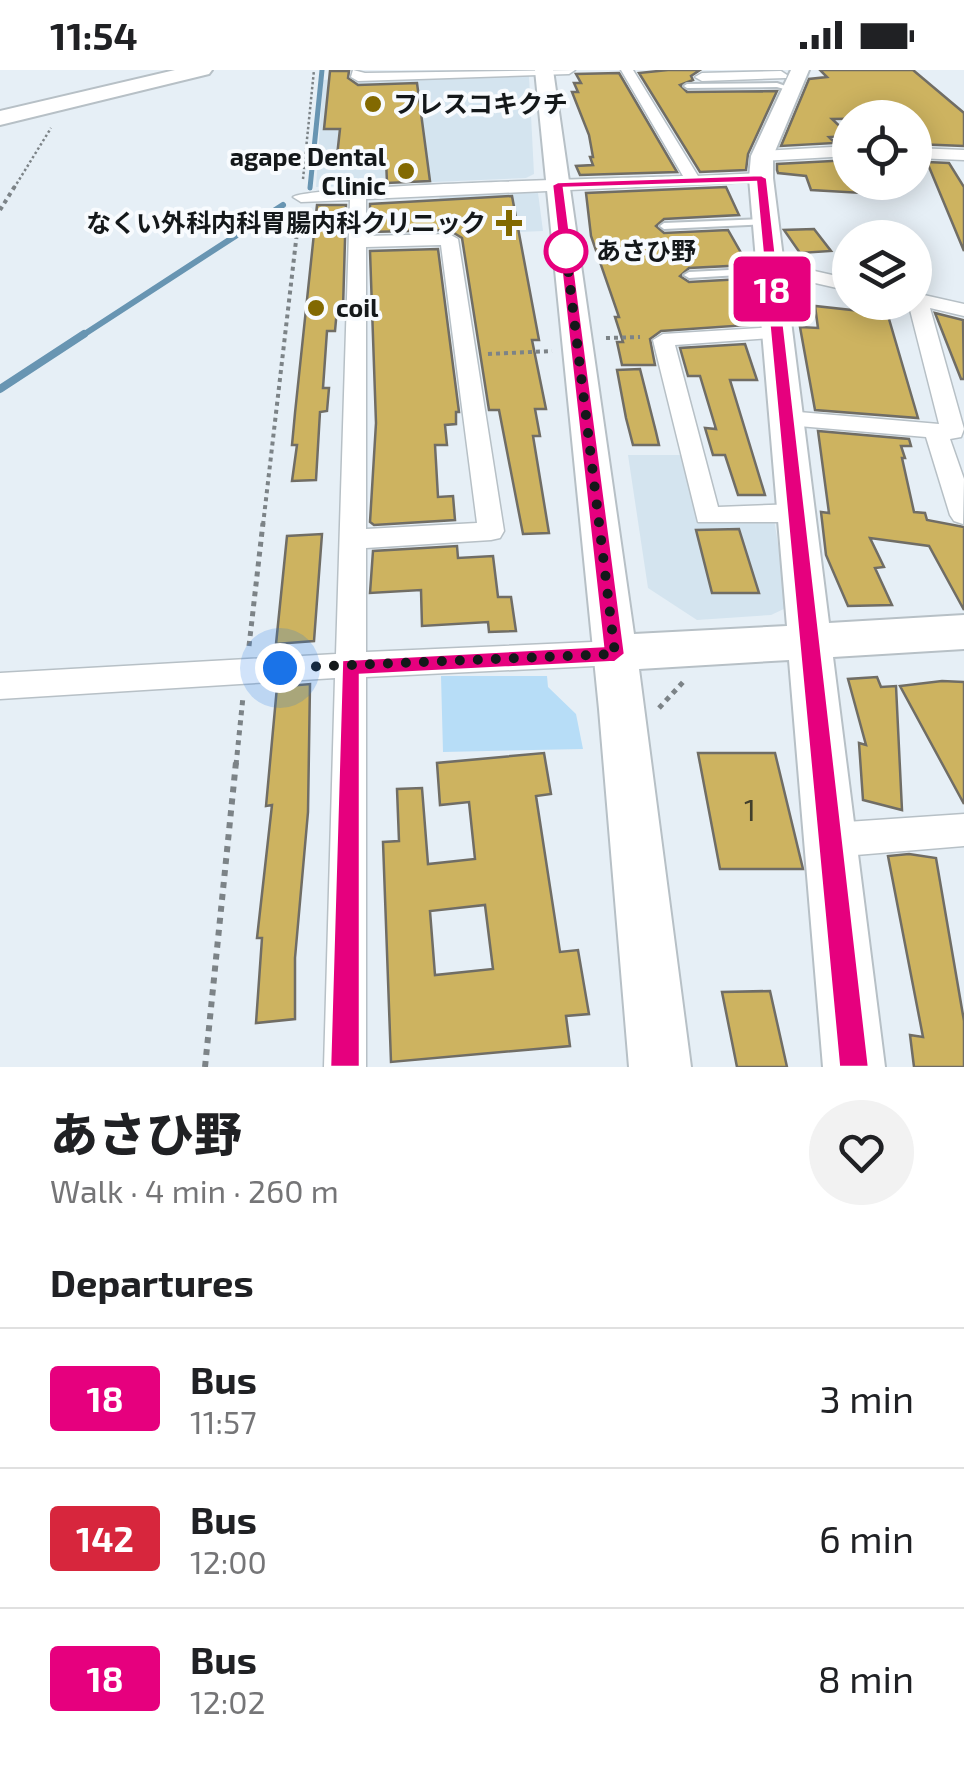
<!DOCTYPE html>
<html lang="en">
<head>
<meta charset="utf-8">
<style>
  :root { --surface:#fff; --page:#f2f2f2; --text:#202124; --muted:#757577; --line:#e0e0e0 }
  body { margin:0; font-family:"Exo 2","Noto Sans JP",sans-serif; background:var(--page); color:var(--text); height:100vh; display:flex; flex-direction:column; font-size:38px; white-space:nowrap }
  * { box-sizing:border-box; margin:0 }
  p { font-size:32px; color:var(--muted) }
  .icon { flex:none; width:55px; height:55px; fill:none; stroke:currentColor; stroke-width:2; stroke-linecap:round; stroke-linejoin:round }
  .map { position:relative; height:997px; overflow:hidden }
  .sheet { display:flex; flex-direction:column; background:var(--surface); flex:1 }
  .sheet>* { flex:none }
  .badge { padding:0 20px; border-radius:8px; font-size:35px; line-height:65px }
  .tools { position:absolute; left:832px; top:30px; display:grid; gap:20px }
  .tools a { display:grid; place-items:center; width:100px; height:100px; border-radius:50%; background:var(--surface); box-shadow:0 5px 25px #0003; font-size:50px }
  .you { position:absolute; width:50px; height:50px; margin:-25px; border:8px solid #fff; border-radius:50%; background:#1a73e8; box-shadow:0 0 0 15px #1a73e833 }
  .map>.badge { position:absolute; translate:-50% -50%; box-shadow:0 0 0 5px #fff }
  h2 { padding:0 50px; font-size:38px; line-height:90px }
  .round { display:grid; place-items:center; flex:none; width:105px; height:105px; border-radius:52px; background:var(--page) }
  .head { display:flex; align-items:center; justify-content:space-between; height:170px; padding:0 50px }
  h1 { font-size:48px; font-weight:800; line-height:75px }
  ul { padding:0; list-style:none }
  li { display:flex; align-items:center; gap:30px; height:140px; padding:0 50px; border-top:2px solid var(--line) }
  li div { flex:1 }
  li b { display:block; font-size:38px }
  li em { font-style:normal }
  li .badge { min-width:110px; font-weight:700; text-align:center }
  .status { display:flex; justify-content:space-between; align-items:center; height:70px; padding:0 50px; background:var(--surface); direction:ltr }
  .status svg { height:28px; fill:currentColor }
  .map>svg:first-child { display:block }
</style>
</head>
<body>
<div class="status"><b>11:54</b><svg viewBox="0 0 49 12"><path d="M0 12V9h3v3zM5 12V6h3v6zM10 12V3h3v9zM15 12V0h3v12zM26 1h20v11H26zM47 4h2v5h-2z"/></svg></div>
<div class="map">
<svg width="964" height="997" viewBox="0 0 964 997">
  <rect width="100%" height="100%" fill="#e6eff6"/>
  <g fill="#d4e4ef">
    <path d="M522,4L529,6L534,104L526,108L316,117L323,10Z"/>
    <path d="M531,120L538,123L543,161L444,165L439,124Z"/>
    <path d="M628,385H681L699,450L774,449L788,537L771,545L697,550L648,518Z"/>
  </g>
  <path fill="#b7ddf7" d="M441,606H547L548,617L576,644L583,679L443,682Z"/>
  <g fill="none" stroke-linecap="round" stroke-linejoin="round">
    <path stroke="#6895b2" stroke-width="5" d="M310,118L322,0"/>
    <path stroke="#6895b2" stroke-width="6" d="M80,267L283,135"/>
    <path stroke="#6895b2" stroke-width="8" d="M0,319L84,264"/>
  </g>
  <g fill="#cdb360" stroke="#706d65" stroke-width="2.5" fill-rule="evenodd">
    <path d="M668,0H700L691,6L693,10L680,15L687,22L777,21L748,84L746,100L700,102L639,3Z"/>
    <path d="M820,0H913L964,43V76L915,74V48L832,49L850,66L829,67L835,73L781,76L809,9L827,7Z"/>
    <path d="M330,1H349L348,8L358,15L417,13L430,111L387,113L386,89L346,90L347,86H337L340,59H324Z"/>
    <path d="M619,3L677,102L580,105L576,96L593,95L590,87H593L589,65L572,22H578L574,13H581L576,4Z"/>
    <path d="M850,90V112H860L862,123L811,120L806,106L778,103L777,100V94Z"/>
    <path d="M927,92L949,93L964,117V181Z"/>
    <path d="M726,117L739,145L664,149L656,156L664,163L728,160L748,195L689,198L680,206L689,212L742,209L756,231L757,248H744L748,255L661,261L650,269L655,295H622L617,272H623L615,247H619L591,166L586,123Z"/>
    <path d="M512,126L539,270H532L546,339H535L540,366H533L549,463L523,464L499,340H489L462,168L449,160L370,162V134Z"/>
    <path d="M317,135H346L343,239H337L335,261H327L323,318H329L327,341L320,342L316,410L292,411L297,375H292L295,343Z"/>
    <path d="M814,159L831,181L800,183L784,160Z"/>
    <path d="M438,179L459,342H456V354L445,355L447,375H435L438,427L453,426L455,450L374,455L370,452L376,353L370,181Z"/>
    <path d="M859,232H884L918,348L815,340L800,257L818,258L815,236L861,241Z"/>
    <path d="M935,243L963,250L964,309H961Z"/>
    <path d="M745,274L757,310H730L765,425H738L725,385H713L705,358L716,359L700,306H688L680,278Z"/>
    <path d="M640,299L656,362L659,375H633L626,348L617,300Z"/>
    <path d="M818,361L909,369L911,376H901L905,388H902L914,442L925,443L927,450L964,457V540L929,476L870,468L884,497L875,498L892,535L848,536L826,485L821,442L829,443Z"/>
    <path d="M739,459L759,523H712L696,460Z"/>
    <path d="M322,464L314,571L276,574L287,466Z"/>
    <path d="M457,476L458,488L493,486L498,527H511L516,561L489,562L488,552L422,556L421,520L370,523L373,481Z"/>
    <path d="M877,607L881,617L896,616L902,740L863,730L859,673L866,675L848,609Z"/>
    <path d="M942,611L964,612V734L900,616Z"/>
    <path d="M310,614L308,742L295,888V949L256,953L262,868H257L272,735L266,736L277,617Z"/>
    <path d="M544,683L551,724L536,726L560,882L578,880L589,944L566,946L570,976L391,992L383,772L399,771L397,719L422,718L428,794L475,789L469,732L440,735L437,693ZM485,835L493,899L435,905L430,841Z"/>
    <path d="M698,683H775L803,799H720Z"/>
    <path d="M909,784L936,788L964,951V997H914L910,965L923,967L888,786Z"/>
    <path d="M770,921L787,997H737L722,922Z"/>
  </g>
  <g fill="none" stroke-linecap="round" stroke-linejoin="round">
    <defs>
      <g id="lane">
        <path d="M777,13L794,19L791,21L777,17L687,18L684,16L687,14Z"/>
        <path d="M765,149L769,152L768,154L664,159L660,156L664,153Z"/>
        <path d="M770,198L773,199V203L689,208L684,205L689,202Z"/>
      </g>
      <g id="street">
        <path d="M353,0L365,3L575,0L569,4L358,11L351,7Z"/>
        <path d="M621,0H633L698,106L761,103L767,105V111L366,129V166L449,164L458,169L504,461L500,468L491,470L366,478V582L615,571L626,575L630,583L626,591L615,595L366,607V997H324L335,608L0,629V603L336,584L350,130L301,132L293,127C309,115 634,108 683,106ZM441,175L477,453L366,459V177Z"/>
        <path d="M781,1L787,5L786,8L702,11L695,7L702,3Z"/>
        <path d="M850,76V86L762,91L754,86L762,81Z"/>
        <path d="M915,78L964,80V90L915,88Z"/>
        <path d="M770,191L850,209V221L763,201L761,197Z"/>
        <path d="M915,223L964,234V246L930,238L964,359L961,367L950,369L964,409L963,454L954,451L950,445L926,367L787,355L775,348L787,341L939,354L908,232H915Z"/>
        <path d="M777,257L787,263L784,267L675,275L718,437L797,434L806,437L810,443L806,449L797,452H698L653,270L663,264Z"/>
        <path d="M964,744V776L832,787L819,782L814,770L819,758L832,753Z"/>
      </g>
      <path id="secondary" d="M535,0H553L634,564L787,556L749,108L751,86L791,0H809L773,86V108L829,553L964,545V579L833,587L885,997H823L789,590L639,599L691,997H629L599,639Z"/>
      <path id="primary" d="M175,0H212L209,4L0,55V41Z"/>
    </defs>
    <use href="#lane" stroke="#b7c0c6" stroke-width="4"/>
    <use href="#street" stroke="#b7c0c6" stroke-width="3"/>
    <use href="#secondary" stroke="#b7c0c6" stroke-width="4"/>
    <use href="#primary" stroke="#b7c0c6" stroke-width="4"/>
    <g stroke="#7c8387" stroke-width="2.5" stroke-dasharray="2.5 2.5" stroke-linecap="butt">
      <path d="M303,109L314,0"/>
      <path d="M14,118L51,58"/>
    </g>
    <g stroke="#7c8387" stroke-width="4" stroke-dasharray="4 4" stroke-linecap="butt">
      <path d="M0,140L15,116"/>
      <path d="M606,268L640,267"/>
      <path d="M488,284L552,281"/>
      <path d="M263,455L299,145"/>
    </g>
    <g stroke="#7c8387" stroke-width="5" stroke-dasharray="5 5" stroke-linecap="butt">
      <path d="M249,576L263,453"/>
      <path d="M659,638L685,610"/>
      <path d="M236,695L243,627"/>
    </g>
    <path stroke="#7c8387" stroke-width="6" stroke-dasharray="6 6" stroke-linecap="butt" d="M205,997L236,692"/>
    <use href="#lane" fill="#fff" fill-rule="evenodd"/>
    <use href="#street" fill="#fff" fill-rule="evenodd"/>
    <use href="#secondary" fill="#fff" fill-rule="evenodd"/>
    <use href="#primary" fill="#fff" fill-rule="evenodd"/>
  </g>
  <path fill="#e6007e" stroke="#fff" stroke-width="2.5" d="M761,105L767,108L869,997H839L756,112L564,118L625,584L615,592L360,605V997H330L342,590L603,576L552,115L558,112Z"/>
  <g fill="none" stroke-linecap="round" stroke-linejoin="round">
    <path stroke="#14181a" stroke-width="10" stroke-dasharray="0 18" d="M280,598L615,584L565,174L566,181"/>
  </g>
  <g fill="#826901" stroke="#f8fbfe" stroke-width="4">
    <circle cx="373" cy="34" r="10"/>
    <circle cx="406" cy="101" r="10"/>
    <path d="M504 138h10v10h10v10h-10v10h-10v-10h-10v-10h10z"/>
    <circle cx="316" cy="238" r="10"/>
  </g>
  <circle fill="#fff" stroke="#e6007e" stroke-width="5" cx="566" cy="181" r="20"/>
  <g text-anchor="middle" stroke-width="8" stroke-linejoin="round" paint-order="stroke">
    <g font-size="25" font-weight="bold" fill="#14181a" stroke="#f8fbfe" text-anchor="start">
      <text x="393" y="43">フレスコキクチ</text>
      <text x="386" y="96" text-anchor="end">agape Dental<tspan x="386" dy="29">Clinic</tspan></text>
      <text x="486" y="162" text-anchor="end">なくい外科内科胃腸内科クリニック</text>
      <text x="336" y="247">coil</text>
    </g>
    <g font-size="25" font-weight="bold" fill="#14181a" stroke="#f8fbfe" text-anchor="start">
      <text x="596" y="190">あさひ野</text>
    </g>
    <g font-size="30" fill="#423f2c">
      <text x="750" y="751">1</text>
    </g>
  </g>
</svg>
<div class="tools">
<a><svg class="icon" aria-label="locate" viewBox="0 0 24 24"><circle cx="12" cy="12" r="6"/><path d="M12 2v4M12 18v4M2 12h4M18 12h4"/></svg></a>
<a><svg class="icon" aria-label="layers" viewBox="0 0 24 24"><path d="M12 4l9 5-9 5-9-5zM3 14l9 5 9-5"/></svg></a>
</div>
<div class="you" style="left:280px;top:598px"></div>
<b class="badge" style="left:772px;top:219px;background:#e6007e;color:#fff">18</b>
</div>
<section class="sheet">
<div class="head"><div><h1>あさひ野</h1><p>Walk · 4 min · 260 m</p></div><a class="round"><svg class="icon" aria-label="heart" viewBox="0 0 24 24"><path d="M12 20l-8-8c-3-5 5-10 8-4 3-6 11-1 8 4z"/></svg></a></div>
<h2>Departures</h2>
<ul>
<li><span class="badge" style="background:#e6007e;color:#fff">18</span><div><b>Bus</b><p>11:57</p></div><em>3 min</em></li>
<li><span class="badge" style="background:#d7263d;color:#fff">142</span><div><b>Bus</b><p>12:00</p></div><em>6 min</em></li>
<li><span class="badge" style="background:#e6007e;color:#fff">18</span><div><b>Bus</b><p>12:02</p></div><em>8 min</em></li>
</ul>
</section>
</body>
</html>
